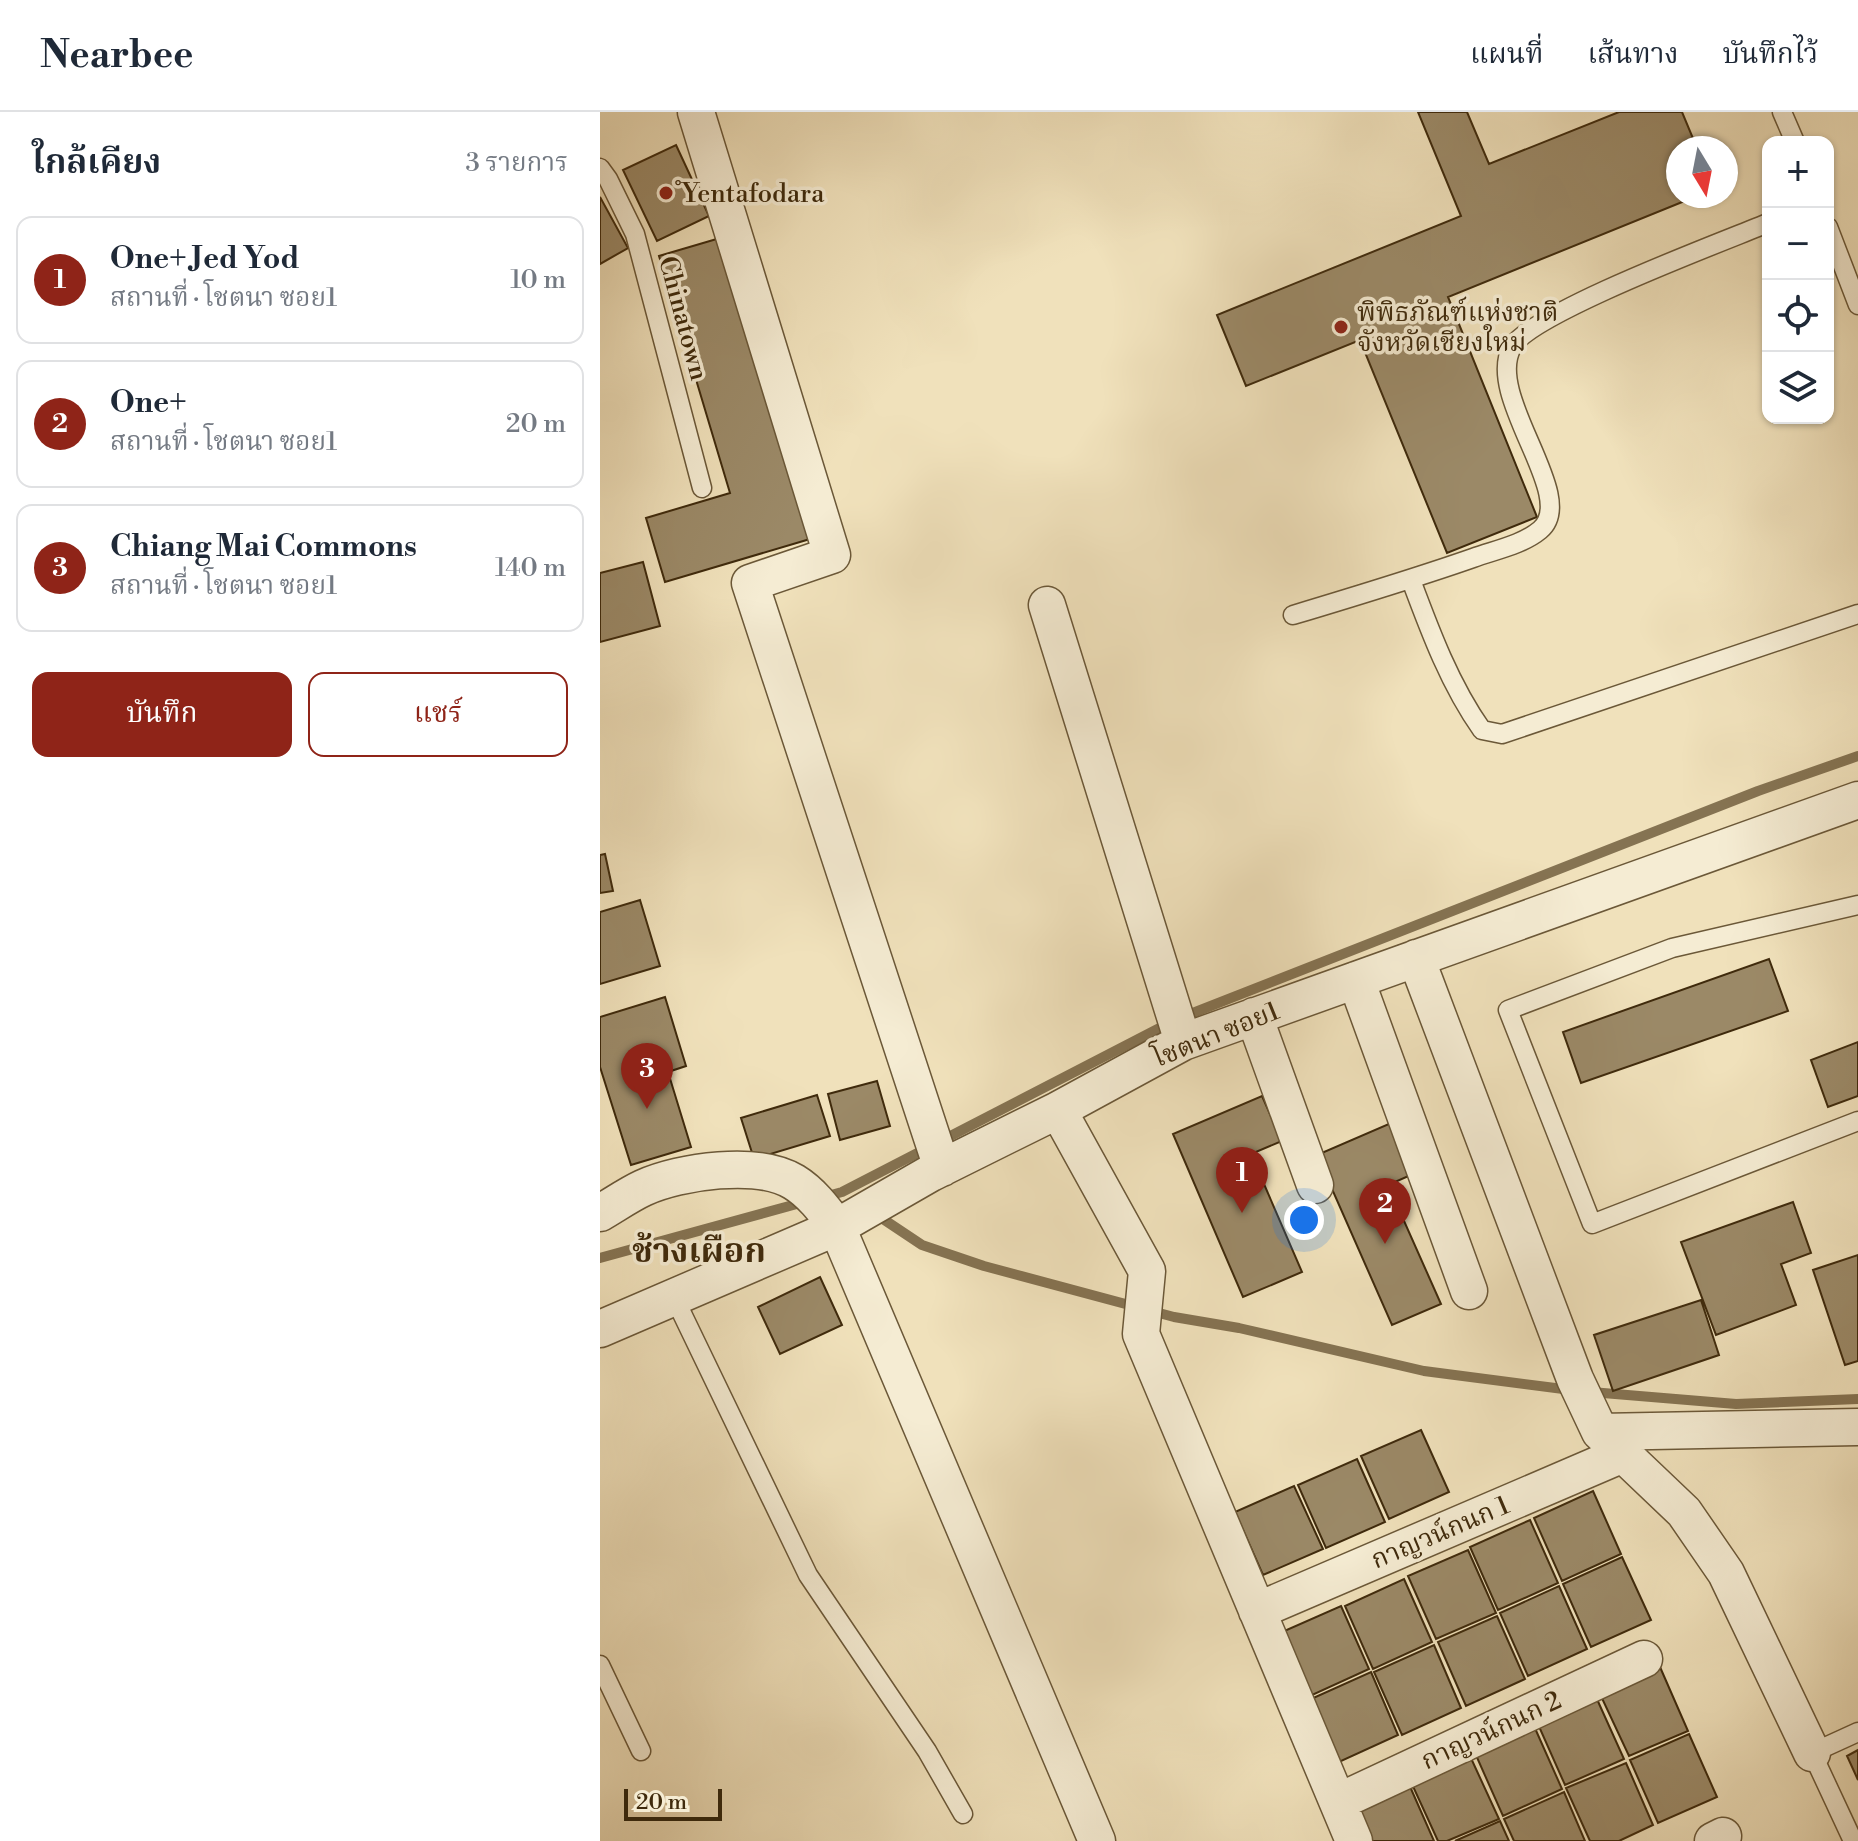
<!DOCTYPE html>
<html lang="th">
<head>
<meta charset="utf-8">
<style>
	:root { --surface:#fff; --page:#f2f2f3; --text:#1f2937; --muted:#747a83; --line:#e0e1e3; --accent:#8f2418 }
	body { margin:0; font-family:"Libre Bodoni","Noto Serif Thai",serif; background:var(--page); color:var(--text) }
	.controls { position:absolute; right:24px; top:24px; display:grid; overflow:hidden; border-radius:16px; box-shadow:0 2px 6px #0004 }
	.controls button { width:72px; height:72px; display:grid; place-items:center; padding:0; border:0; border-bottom:2px solid var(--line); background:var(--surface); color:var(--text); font:40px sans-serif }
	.compass { position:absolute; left:1066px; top:24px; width:72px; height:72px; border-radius:50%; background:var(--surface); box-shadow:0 2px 6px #0004; rotate:170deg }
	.scale { position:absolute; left:24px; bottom:20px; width:98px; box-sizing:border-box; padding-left:8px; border:4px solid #3f2a0c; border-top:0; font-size:22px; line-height:28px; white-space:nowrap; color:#3f2a0c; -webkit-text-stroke:6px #f5ecd3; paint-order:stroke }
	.you { position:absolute; left:704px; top:1108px; width:28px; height:28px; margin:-20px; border:6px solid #fff; border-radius:50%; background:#1a73e8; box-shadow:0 0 0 12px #1a73e833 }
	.badge { display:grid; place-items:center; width:52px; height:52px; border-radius:50%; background:var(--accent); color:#fff; font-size:26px; font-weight:700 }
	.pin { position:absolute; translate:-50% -66px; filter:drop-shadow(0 2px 4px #0008) }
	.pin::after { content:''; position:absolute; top:42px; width:28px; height:24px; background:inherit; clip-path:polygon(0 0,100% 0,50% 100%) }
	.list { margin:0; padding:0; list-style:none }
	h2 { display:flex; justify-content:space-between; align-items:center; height:104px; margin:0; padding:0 32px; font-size:34px }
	h2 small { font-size:26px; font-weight:400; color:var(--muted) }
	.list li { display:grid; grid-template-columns:52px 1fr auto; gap:24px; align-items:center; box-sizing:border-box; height:128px; margin:0 16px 16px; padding:0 16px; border:2px solid var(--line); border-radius:16px }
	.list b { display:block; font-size:30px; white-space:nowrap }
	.list p { margin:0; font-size:26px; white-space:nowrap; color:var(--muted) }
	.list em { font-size:26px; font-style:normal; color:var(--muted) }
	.actions { display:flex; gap:16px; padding:24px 32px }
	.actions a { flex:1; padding:18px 0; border:2px solid var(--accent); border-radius:16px; text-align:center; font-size:28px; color:var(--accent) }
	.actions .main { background:var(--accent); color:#fff }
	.icon { flex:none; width:44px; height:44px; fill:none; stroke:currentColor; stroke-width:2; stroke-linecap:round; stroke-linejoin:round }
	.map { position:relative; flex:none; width:1258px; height:1729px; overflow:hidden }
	header { display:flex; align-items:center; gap:48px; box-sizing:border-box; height:112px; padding:0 40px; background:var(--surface); border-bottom:2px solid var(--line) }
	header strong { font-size:38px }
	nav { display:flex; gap:44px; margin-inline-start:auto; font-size:28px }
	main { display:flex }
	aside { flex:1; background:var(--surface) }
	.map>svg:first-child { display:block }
</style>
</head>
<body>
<header>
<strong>Nearbee</strong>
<nav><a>แผนที่</a><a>เส้นทาง</a><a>บันทึกไว้</a></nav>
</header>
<main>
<aside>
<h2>ใกล้เคียง<small>3 รายการ</small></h2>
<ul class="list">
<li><span class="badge">1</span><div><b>One+ Jed Yod</b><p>สถานที่ · โชตนา ซอย1</p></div><em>10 m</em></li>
<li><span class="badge">2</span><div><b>One+</b><p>สถานที่ · โชตนา ซอย1</p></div><em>20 m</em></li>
<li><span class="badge">3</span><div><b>Chiang Mai Commons</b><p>สถานที่ · โชตนา ซอย1</p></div><em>140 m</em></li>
</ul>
<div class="actions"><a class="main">บันทึก</a><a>แชร์</a></div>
</aside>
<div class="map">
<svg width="1258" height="1729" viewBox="0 0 1258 1729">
	<rect width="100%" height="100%" fill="#f0e1bb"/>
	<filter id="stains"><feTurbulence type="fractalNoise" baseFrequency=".0025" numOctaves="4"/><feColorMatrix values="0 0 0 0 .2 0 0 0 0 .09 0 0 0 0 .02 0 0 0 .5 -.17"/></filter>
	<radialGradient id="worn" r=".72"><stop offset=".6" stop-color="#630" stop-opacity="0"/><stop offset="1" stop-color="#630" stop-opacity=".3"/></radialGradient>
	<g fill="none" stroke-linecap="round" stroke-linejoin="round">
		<!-- stream -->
		<path stroke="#857352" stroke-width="10" d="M224 1085 242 1080 575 908 1158 679 1258 644
			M274 1101 322 1133 384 1154 574 1205 639 1216 824 1259 971 1278
			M0 1146 204 1090
			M991 1280 1136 1292 1258 1287"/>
	</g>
	<!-- building -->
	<path fill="#9b8967" stroke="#3f2a0c" stroke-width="2" d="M818 0H867L889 52 1019 0H1082L1097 36H1078V84H1097L848 185 937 405 847 441 760 228 646 274 617 203 861 104Z
		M76 33 109 104 57 129 23 58Z
		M0 85 28 136 0 152Z
		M120 126 210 427 65 470 46 406 130 381 59 144Z
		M43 450 60 514 0 530V461Z
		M5 742 13 779 0 781V743Z
		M40 788 60 854 0 872V800Z
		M1169 847 1188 899 981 971 963 920Z
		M65 885 86 954 68 960 91 1035 31 1053 0 955V905Z
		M1258 930V984L1228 995 1211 948Z
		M277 969 290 1014 240 1028 228 982Z
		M217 983 230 1024 154 1047 141 1006Z
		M662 984 682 1029 651 1042 702 1160 643 1185 573 1022Z
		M798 1008 820 1059 788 1073 841 1192 792 1213 717 1043Z
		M1193 1090 1211 1141 1181 1152 1196 1193 1116 1223 1081 1130Z
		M1258 1143V1249L1245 1253 1213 1158Z
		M220 1165 242 1213 180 1242 158 1195Z
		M1101 1188 1119 1243 1013 1279 994 1223Z
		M821 1318 849 1380 789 1407 761 1344Z
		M757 1347 785 1410 726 1436 698 1373Z
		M694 1374 723 1437 663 1463 635 1400Z
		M993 1379 1021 1442 962 1469 934 1406Z
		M930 1408 958 1471 898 1498 870 1435Z
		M868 1438 896 1501 836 1527 808 1464Z
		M1022 1445 1051 1508 991 1535 963 1472Z
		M804 1467 832 1530 773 1557 745 1494Z
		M959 1474 987 1537 928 1564 900 1501Z
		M741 1494 769 1557 710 1584 682 1520Z
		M897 1504 925 1567 866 1594 838 1530Z
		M834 1533 861 1596 802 1623 774 1560Z
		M1060 1555 1088 1619 1029 1644 1000 1582Z
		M771 1560 798 1623 739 1650 711 1587Z
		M996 1585 1024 1647 965 1673 937 1610Z
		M934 1614 962 1677 903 1704 875 1641Z
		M1089 1622 1117 1685 1058 1711 1030 1648Z
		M1258 1638V1668L1247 1644Z
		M870 1644 899 1707 847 1729H838L811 1670Z
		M1026 1651 1053 1713 1019 1729H990L966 1676Z
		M808 1670 834 1729H763L748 1697Z
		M964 1680 985 1729H914L904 1707Z
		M900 1709 909 1729H855Z"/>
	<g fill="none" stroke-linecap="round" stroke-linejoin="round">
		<defs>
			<path id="service" d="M1182 0 1195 30
				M0 56 8 67 35 122 102 376
				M1228 115 1258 193
				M811 468C830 519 850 573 882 618L902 622 1258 502
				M693 503C753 485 813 467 873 446 895 438 922 433 940 418 980 385 884 285 912 235 931 201 1122 130 1168 111
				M1258 793 1072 836 908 898 992 1112 1258 1009
				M75 1187 208 1463 327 1639 363 1702
				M0 1553 41 1639
				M1253 1729 1212 1641 1258 1620"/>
			<path id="minor" d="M96 0 232 443 150 471 342 1056
				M447 493 583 930
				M816 846 975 1267 1000 1320 1084 1400 1126 1461 1212 1641
				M756 868 869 1179
				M654 904 715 1073
				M458 998 547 1159 541 1222 754 1729
				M0 1101C14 1093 28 1083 43 1076 80 1059 158 1048 194 1070 212 1081 225 1099 237 1115L497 1729
				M0 1217 237 1115 331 1061 458 998 583 930 1258 688
				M1000 1320 1258 1315
				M657 1499 1023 1342
				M738 1690 1044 1547
				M1113 1729 1123 1724"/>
		</defs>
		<!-- service casing -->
		<use href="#service" stroke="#6b5838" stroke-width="21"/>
		<!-- minor casing -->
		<use href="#minor" stroke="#6b5838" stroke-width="39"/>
		<!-- service -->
		<use href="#service" stroke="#f5ecd3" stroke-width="18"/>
		<!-- minor -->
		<use href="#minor" stroke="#f5ecd3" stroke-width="36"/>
	</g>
	<!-- markers -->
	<g fill="#8f2418" stroke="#f5ecd3" stroke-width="3">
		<circle cx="66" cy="81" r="8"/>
		<circle cx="741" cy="215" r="8"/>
	</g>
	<g text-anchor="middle" stroke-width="7" stroke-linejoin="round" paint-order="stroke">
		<!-- poi labels -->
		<g font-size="26" fill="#3f2a0c" stroke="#f5ecd3" text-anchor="start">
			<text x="82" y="90">ํYentafodara</text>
			<text x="757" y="209">พิพิธภัณฑ์แห่งชาติ<tspan x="757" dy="30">จังหวัดเชียงใหม่</tspan></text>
		</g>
		<!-- street labels -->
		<g font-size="26" fill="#3f2a0c" stroke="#f5ecd3">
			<text transform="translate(84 206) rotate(75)" y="9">Chinatown</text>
			<text transform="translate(616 922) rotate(-22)" y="9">โชตนา ซอย1</text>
			<text transform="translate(840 1420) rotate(-23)" y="9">กาญวน์กนก 1</text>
			<text transform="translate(891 1618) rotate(-25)" y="9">กาญวน์กนก 2</text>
		</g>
		<!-- district labels -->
		<g font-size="34" font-weight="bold" fill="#3f2a0c" stroke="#f5ecd3">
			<text x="99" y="1150">ช้างเผือก</text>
		</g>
	</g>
	<rect width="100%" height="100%" filter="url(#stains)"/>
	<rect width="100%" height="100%" fill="url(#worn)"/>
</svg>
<div class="controls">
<button>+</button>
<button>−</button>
<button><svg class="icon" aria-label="locate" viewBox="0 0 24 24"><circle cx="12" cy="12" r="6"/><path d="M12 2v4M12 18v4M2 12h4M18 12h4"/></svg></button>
<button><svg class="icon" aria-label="layers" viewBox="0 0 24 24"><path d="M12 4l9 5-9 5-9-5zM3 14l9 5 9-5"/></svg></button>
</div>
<svg class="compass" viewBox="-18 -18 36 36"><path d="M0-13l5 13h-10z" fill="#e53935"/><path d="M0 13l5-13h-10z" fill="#747a83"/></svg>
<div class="scale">20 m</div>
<div class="you"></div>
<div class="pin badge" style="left:642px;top:1101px">1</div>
<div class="pin badge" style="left:785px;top:1132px">2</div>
<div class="pin badge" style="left:47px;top:997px">3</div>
</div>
</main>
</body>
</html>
